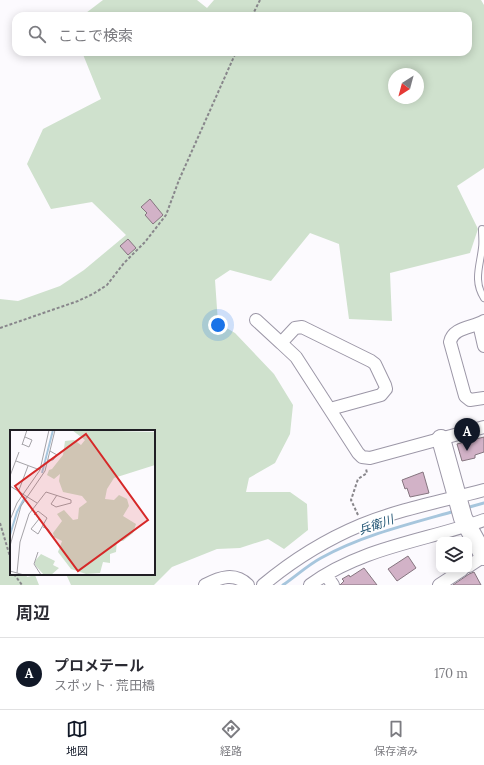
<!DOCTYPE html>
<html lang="ja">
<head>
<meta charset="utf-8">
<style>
	:root { --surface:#fff; --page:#f7f7f7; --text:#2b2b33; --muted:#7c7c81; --line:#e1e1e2; --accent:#111827 }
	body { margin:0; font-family:Lora,"Noto Sans JP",serif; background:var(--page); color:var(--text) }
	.controls { position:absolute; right:12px; bottom:12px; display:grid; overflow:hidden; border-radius:8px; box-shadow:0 2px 10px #0003 }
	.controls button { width:36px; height:36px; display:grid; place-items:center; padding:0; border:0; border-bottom:1px solid var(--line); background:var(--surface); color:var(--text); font:20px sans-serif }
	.compass { position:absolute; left:388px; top:68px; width:36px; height:36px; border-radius:50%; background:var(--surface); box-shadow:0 2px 10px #0003; rotate:216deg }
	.you { position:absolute; left:218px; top:325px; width:14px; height:14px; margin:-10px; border:3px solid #fff; border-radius:50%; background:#1a73e8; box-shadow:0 0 0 6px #1a73e833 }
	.badge { display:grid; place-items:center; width:26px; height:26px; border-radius:50%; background:var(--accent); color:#fff; font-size:13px; font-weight:700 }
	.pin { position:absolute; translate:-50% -33px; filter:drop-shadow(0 1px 2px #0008) }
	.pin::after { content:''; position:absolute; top:21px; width:14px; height:12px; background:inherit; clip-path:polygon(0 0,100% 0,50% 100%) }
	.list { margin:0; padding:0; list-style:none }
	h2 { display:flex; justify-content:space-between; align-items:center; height:52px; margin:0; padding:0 16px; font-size:17px }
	h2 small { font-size:13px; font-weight:400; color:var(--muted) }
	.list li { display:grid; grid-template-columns:26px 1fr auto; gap:12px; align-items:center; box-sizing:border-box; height:72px; padding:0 16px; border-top:1px solid var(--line) }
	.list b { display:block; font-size:15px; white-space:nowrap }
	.list p { margin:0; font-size:13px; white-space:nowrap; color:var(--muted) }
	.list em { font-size:13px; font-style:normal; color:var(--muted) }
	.icon { flex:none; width:22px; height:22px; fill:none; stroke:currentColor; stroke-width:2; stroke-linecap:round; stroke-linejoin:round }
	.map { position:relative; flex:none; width:484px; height:585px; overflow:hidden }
	.search { position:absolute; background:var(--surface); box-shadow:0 2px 10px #0003; left:12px; right:12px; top:12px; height:44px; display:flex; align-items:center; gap:10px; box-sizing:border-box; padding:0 14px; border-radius:12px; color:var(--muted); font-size:15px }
	.sheet { height:124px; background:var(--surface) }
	nav { display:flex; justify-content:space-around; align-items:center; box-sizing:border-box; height:56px; border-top:1px solid var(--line); background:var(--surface); font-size:11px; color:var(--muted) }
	nav a { display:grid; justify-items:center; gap:2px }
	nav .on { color:var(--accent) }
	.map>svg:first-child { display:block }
</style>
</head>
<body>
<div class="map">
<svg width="484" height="585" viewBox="0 0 484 585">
	<rect width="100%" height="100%" fill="#fcfafe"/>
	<!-- green -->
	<path fill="#cfe1cd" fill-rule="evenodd" d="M103 0H197L207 8 214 0H481L484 5V168L457 186 478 229 470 253 390 273 392 321 349 319 339 244 310 233 271 281 230 270 215 280 218 323 235 333 274 374 293 405 290 434 275 463 249 478 246 492H290L307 504 308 530 284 549 268 539 240 548 217 549 172 567 154 585H71L66 574H154V431H11V574H26L27 577 35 575 39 585H0V299L18 301 60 286 84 270 126 235 92 202 51 209 27 164 43 129 101 99 82 52H468V16H82ZM394 74H418V98H394Z"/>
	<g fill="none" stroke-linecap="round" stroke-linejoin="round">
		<!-- stream -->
		<path stroke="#a7c6dd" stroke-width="3" d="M466 508 484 503
			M283 585C296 576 308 565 321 558 363 535 409 524 455 511"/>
	</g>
	<!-- building -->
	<path fill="#d2b2c7" stroke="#85757f" d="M150 199 163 215 153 224 145 215 147 213 141 207Z
		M128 239 136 248 128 255 120 246Z
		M484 437V452L475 455V458L462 461 457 444Z
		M423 472 429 493 410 497 407 488 405 489 402 480Z
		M408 556 416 568 397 581 388 569Z
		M364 568 377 585H340L344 581 342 579 349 575 350 577Z
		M474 572 481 585H453L469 574Z"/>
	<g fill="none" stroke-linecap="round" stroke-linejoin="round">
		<defs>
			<path id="lane" d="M482 229C482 236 483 242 482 248 480 266 473 281 484 298"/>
			<path id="street" d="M256 320 281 343
				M484 321C473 328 453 327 450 342L465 396 470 400 484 398
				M479 324 484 346
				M330 409 381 395 386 389 385 385 375 364 371 361 302 327 295 328 281 343 296 357 358 453 362 457 370 458 484 427
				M469 566 484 556
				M326 575 333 585
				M205 585C220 577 235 572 248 585
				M263 585C293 560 325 540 361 525 400 509 443 501 484 490
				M310 585C362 547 425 541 484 520
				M439 585 462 570"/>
			<path id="secondary" d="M441 439 463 518 484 556"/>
		</defs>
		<!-- lane casing -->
		<use href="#lane" stroke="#9c97a7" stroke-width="8"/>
		<!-- street casing -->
		<use href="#street" stroke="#9c97a7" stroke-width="14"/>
		<!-- secondary casing -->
		<use href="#secondary" stroke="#9c97a7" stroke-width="20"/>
		<!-- path -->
		<path stroke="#88868b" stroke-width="2" stroke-dasharray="3 2" stroke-linecap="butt" d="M252 16 260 0
			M0 328 78 301 93 294 107 285 124 263 145 242 166 215 179 180 236 52
			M358 515 351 500 358 479 367 473 366 469
			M0 523 11 560
			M14 574 22 585"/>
		<!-- lane -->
		<use href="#lane" stroke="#fff" stroke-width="6"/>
		<!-- street -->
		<use href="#street" stroke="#fff" stroke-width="12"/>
		<!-- secondary -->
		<use href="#secondary" stroke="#fff" stroke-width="18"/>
	</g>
	<g text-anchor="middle" stroke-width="3" stroke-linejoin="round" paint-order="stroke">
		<!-- water labels -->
		<g font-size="12" font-style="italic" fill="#1b5070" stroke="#fff">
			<text transform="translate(376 525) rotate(-19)" y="4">兵衛川</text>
		</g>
	</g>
	<!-- overview -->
	<g transform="translate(10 430)">
		<rect width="145" height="145" fill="#fcfafe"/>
		<path d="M62 0 145 2V35L104 48 97 59 95 69 104 70 109 65 117 69 119 76 113 86 126 94 123 103 113 111H107L106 122 100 124V133L93 132 90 143 76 144 61 139 48 122 52 111 44 107 43 103 52 91 47 84 54 80 63 90 68 89 69 78 77 72 72 66 53 62 49 51 50 44 44 49 37 45 39 40 42 39 53 25 55 11 64 10 71 15 75 10ZM31 124 45 131 43 135 49 138 41 145H34L25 135V131Z" fill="#cfe1cd"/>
		<path fill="none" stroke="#a7c6dd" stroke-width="2" d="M32 43 43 0M0 105 7 82 15 67"/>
		<path fill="none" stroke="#a4a2a7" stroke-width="1" d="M12 14 19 17 22 10 15 7M12 15 17 0M38 30H43L47 25 40 21M6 31 30 40M0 46 9 22M0 56 27 73M9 60 18 36M24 85 28 81 37 88 28 104 21 99 29 89M0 90 7 73 30 40 39 0M33 97 38 99 44 108M0 116 11 76 35 41 45 0M28 122 24 134 31 145M0 141 14 145M7 143 10 112 19 84 36 62 61 70V73L46 77 41 74 47 65"/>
		<path fill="#d62828" fill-opacity="0.15" stroke="#d62828" stroke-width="2" d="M76 4 138 90 68 141 5 56Z"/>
		<rect width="145" height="145" fill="none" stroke="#201e24" stroke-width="2"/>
	</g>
</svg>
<div class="controls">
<button><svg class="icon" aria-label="layers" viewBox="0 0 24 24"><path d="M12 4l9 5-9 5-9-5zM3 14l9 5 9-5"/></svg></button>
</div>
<svg class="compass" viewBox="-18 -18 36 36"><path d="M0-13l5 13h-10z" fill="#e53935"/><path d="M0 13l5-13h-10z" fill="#7c7c81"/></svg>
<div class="you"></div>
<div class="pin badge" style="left:467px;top:451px">A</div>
<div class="search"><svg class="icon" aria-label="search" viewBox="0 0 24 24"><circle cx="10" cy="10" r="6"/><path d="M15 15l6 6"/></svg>ここで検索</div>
</div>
<section class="sheet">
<h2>周辺<small></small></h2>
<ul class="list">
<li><span class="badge">A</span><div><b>プロメテール</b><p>スポット · 荒田橋</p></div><em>170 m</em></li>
</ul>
</section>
<nav>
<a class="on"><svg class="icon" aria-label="map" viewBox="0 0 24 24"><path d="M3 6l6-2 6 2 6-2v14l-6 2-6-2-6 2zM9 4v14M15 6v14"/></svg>地図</a>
<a><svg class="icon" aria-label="directions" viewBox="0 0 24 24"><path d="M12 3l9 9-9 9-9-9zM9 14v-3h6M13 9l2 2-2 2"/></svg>経路</a>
<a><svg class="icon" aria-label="saved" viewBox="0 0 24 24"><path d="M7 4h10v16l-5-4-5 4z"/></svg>保存済み</a>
</nav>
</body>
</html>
